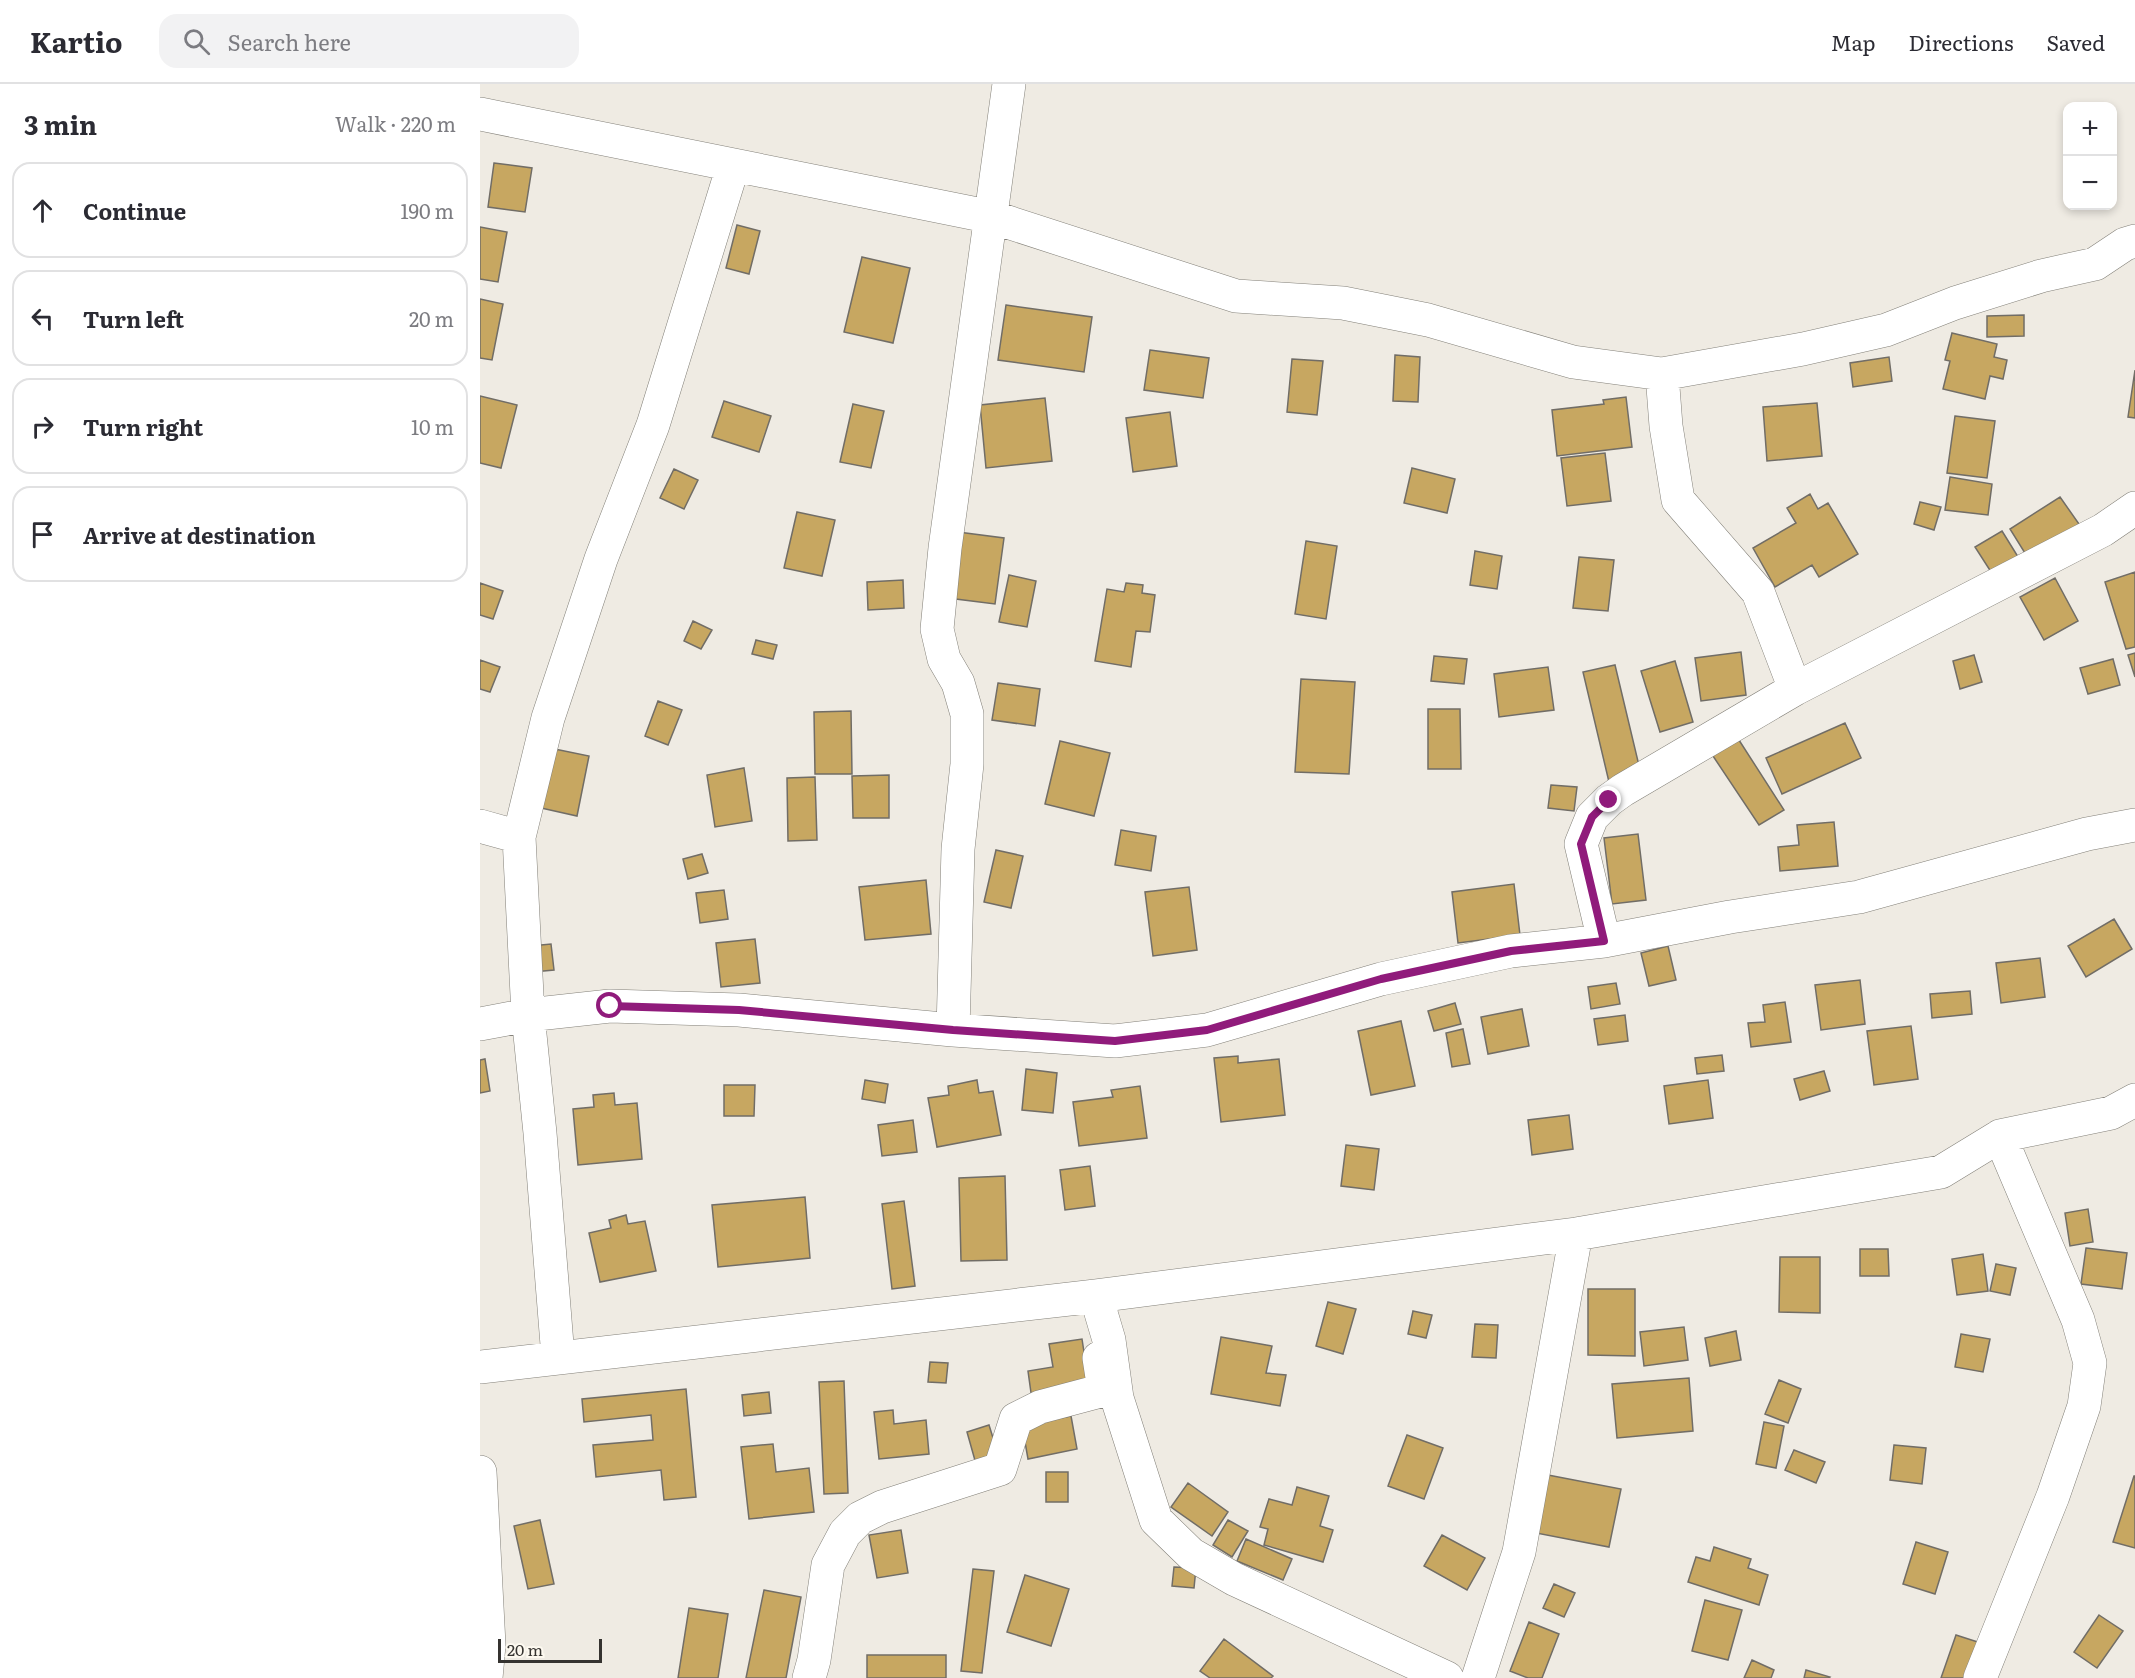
<!DOCTYPE html>
<html lang="en">
<head>
<meta charset="utf-8">
<style>
	:root { --surface:#fff; --page:#f2f2f3; --text:#2b2b33; --muted:#7c7c81; --line:#e1e1e2 }
	body { margin:0; font-family:Literata,serif; background:var(--page); color:var(--text) }
	.controls { position:absolute; right:18px; top:18px; display:grid; overflow:hidden; border-radius:12px; box-shadow:0 3px 9px #0003 }
	.controls button { width:54px; height:54px; display:grid; place-items:center; padding:0; border:0; border-bottom:2px solid var(--line); background:var(--surface); color:var(--text); font:30px sans-serif }
	.scale { position:absolute; left:18px; bottom:15px; width:104px; box-sizing:border-box; padding-left:6px; border:3px solid #353330; border-top:0; font-size:16px; line-height:21px; white-space:nowrap; color:#353330; -webkit-text-stroke:4px #fdf9f0; paint-order:stroke }
	.stop { position:absolute; width:18px; height:18px; margin:-14px; border:4px solid #901b7b; border-radius:50%; background:#fff }
	.stop.end { background:#901b7b; border-color:#fff; box-shadow:0 2px 6px #0008 }
	.list { margin:0; padding:0; list-style:none }
	h2 { display:flex; justify-content:space-between; align-items:center; height:78px; margin:0; padding:0 24px; font-size:26px }
	h2 small { font-size:20px; font-weight:400; color:var(--muted) }
	.list li { display:grid; grid-template-columns:39px 1fr auto; gap:18px; align-items:center; box-sizing:border-box; height:96px; margin:0 12px 12px; padding:0 12px; border:2px solid var(--line); border-radius:18px }
	.list b { display:block; font-size:22px; white-space:nowrap }
	.list em { font-size:20px; font-style:normal; color:var(--muted) }
	.icon { flex:none; width:33px; height:33px; fill:none; stroke:currentColor; stroke-width:2; stroke-linecap:round; stroke-linejoin:round }
	.map { position:relative; flex:none; width:1655px; height:1594px; overflow:hidden }
	header { display:flex; align-items:center; gap:36px; box-sizing:border-box; height:84px; padding:0 30px; background:var(--surface); border-bottom:2px solid var(--line) }
	header strong { font-size:28px }
	nav { display:flex; gap:33px; margin-inline-start:auto; font-size:21px }
	.search { width:420px; height:54px; background:var(--page); display:flex; align-items:center; gap:15px; box-sizing:border-box; padding:0 21px; border-radius:18px; color:var(--muted); font-size:22px }
	main { display:flex }
	aside { flex:1; background:var(--surface) }
	.map>svg:first-child { display:block }
</style>
</head>
<body>
<header>
<strong>Kartio</strong>
<div class="search"><svg class="icon" aria-label="search" viewBox="0 0 24 24"><circle cx="10" cy="10" r="6"/><path d="M15 15l6 6"/></svg>Search here</div>
<nav><a>Map</a><a>Directions</a><a>Saved</a></nav>
</header>
<main>
<aside>
<h2>3 min<small>Walk · 220 m</small></h2>
<ul class="list">
<li><svg class="icon" aria-label="ahead" viewBox="0 0 24 24"><path d="M12 20V5M6 11l6-6 6 6"/></svg><div><b>Continue</b></div><em>190 m</em></li>
<li><svg class="icon" aria-label="left" viewBox="0 0 24 24"><path d="M17 20v-9H6M10 6l-5 5 5 5"/></svg><div><b>Turn left</b></div><em>20 m</em></li>
<li><svg class="icon" aria-label="right" viewBox="0 0 24 24"><path d="M7 20v-9h11M14 6l5 5-5 5"/></svg><div><b>Turn right</b></div><em>10 m</em></li>
<li><svg class="icon" aria-label="arrive" viewBox="0 0 24 24"><path d="M6 21V4h12l-3 4 3 4H6"/></svg><div><b>Arrive at destination</b></div></li>
</ul>
</aside>
<div class="map">
<svg width="1655" height="1594" viewBox="0 0 1655 1594">
	<rect width="100%" height="100%" fill="#efebe3"/>
	<!-- building -->
	<path fill="#c7a761" stroke="#716d66" stroke-width="1.5" d="M14 79 52 84 45 128 8 123Z
		M257 141 280 147 269 190 246 184Z
		M0 143 27 148 18 198 0 195Z
		M382 173 430 184 413 259 364 248Z
		M0 215 23 220 12 276 0 274Z
		M526 221 612 233 604 288 518 276Z
		M1544 231V252L1507 253V232Z
		M1472 249 1517 260 1514 273 1527 276 1523 295 1510 292 1505 315 1463 305 1470 277 1465 276Z
		M670 266 729 274 723 314 664 306Z
		M915 271 940 273 938 318 913 317Z
		M1409 273 1412 297 1373 303 1370 279Z
		M812 275 843 277 837 331 807 328Z
		M1655 286V334L1648 333Z
		M0 312 37 321 21 384 0 379Z
		M1146 313 1152 363 1077 372 1072 326 1124 320 1123 316Z
		M565 314 572 377 506 384 500 321Z
		M244 317 291 332 279 368 232 353Z
		M1337 319 1342 372 1287 377 1283 323Z
		M373 320 404 327 391 384 360 378Z
		M690 328 697 382 653 388 646 334Z
		M1475 332 1515 337 1507 394 1467 389Z
		M1125 369 1131 417 1087 422 1081 374Z
		M932 384 975 395 967 429 924 419Z
		M194 385 218 396 204 425 180 414Z
		M1470 393 1512 400 1508 431 1465 426Z
		M1330 410 1338 425 1348 419 1378 470 1339 493 1332 481 1295 503 1273 464 1316 439 1307 424Z
		M1580 413 1599 440 1548 474 1530 445Z
		M1440 418 1461 423 1454 446 1434 440Z
		M317 428 355 436 342 492 304 484Z
		M1522 447 1540 476 1513 491 1495 463Z
		M478 448 524 454 515 520 468 514Z
		M826 457 857 462 846 535 815 530Z
		M995 467 1022 472 1017 505 990 501Z
		M1099 473 1134 476 1128 527 1093 524Z
		M1655 488V563L1646 565 1625 498Z
		M529 491 556 497 547 543 519 538Z
		M1575 494 1598 537 1564 556 1540 513Z
		M423 496 424 524 388 526 387 498Z
		M0 499 23 507 13 535 0 531Z
		M646 499 663 501 662 509 675 511 670 548 656 547 651 583 615 577 627 505 644 508Z
		M213 537 232 546 221 565 204 557Z
		M276 556 297 561 293 575 272 570Z
		M1261 568 1266 611 1221 617 1215 574Z
		M1655 569V593L1648 571Z
		M1494 571 1502 598 1480 605 1473 577Z
		M954 572 987 575 984 600 951 597Z
		M1633 575 1640 601 1608 610 1600 584Z
		M0 576 20 583 10 608 0 605Z
		M1195 577 1213 638 1180 648 1161 587Z
		M1135 581 1161 690 1129 698 1103 588Z
		M1068 583 1074 626 1019 633 1014 590Z
		M821 595 875 598 869 690 815 688Z
		M518 599 560 605 555 642 512 636Z
		M178 617 202 626 188 661 165 652Z
		M948 625H980L981 685H948Z
		M371 627 372 690H335L334 628Z
		M1365 639 1381 674 1302 710 1286 674Z
		M1257 653 1304 726 1279 741 1231 669Z
		M580 657 630 669 614 732 565 720Z
		M65 663 109 672 97 732 52 722Z
		M264 684 272 737 235 743 227 691Z
		M409 691V734H373L372 692Z
		M335 693 337 756 308 757 307 694Z
		M1071 701 1097 703 1094 727 1068 724Z
		M1354 738 1358 782 1300 787 1298 763 1319 761 1317 741Z
		M641 746 676 752 671 787 635 781Z
		M1158 750 1166 816 1132 820 1124 754Z
		M516 766 543 772 531 824 504 818Z
		M222 770 228 789 208 795 203 775Z
		M446 796 451 850 385 856 379 803Z
		M1034 800 1040 851 978 859 972 808Z
		M709 803 717 866 673 872 665 808Z
		M244 806 248 835 220 839 216 809Z
		M1634 835 1652 865 1606 893 1588 862Z
		M275 855 280 899 241 903 236 859Z
		M71 860 74 886 53 888 51 862Z
		M1188 862 1196 896 1169 902 1161 869Z
		M1560 874 1565 913 1521 919 1516 879Z
		M1380 896 1385 940 1341 946 1335 901Z
		M1136 899 1140 920 1111 925 1108 903Z
		M1490 907 1492 930 1452 934 1450 910Z
		M1305 918 1311 958 1271 963 1268 939 1285 938 1283 921Z
		M975 919 981 940 954 947 948 927Z
		M1042 925 1049 962 1008 970 1001 933Z
		M1145 931 1148 957 1118 961 1114 935Z
		M921 937 935 1002 891 1011 878 947Z
		M1431 942 1438 995 1394 1001 1387 947Z
		M983 945 990 980 972 983 966 949Z
		M1242 971 1244 987 1217 990 1215 974Z
		M758 972V979L799 975 805 1031 741 1038 734 974Z
		M5 975 10 1007 0 1009V976Z
		M546 985 577 989 573 1029 542 1026Z
		M1344 987 1350 1007 1320 1016 1314 995Z
		M385 996 408 1000 405 1019 382 1015Z
		M497 996 499 1009 513 1007 521 1051 457 1063 448 1014 469 1011 468 1002Z
		M1228 996 1233 1034 1189 1040 1184 1002Z
		M244 1001H275L274 1032H244Z
		M660 1002 667 1054 599 1062 593 1018 633 1013 631 1006Z
		M134 1009 135 1021 157 1019 162 1075 98 1081 93 1025 114 1023 113 1011Z
		M1089 1031 1093 1065 1052 1071 1048 1036Z
		M433 1036 437 1068 402 1072 398 1041Z
		M866 1061 899 1065 894 1106 861 1102Z
		M610 1082 615 1122 585 1126 580 1086Z
		M525 1092 527 1176 481 1177 479 1094Z
		M325 1113 330 1174 238 1183 232 1121Z
		M424 1117 435 1202 412 1205 402 1120Z
		M1608 1125 1613 1158 1590 1162 1585 1129Z
		M146 1131 148 1140 165 1137 176 1187 120 1198 109 1149 131 1144 129 1136Z
		M1606 1164 1647 1169 1642 1205 1601 1200Z
		M1380 1165H1408L1409 1192H1380Z
		M1503 1170 1508 1207 1477 1211 1472 1175Z
		M1300 1173H1340V1229L1299 1228Z
		M1516 1180 1536 1184 1530 1211 1510 1207Z
		M1108 1205H1155V1272L1108 1271Z
		M848 1218 876 1225 863 1270 836 1262Z
		M933 1227 952 1231 946 1254 928 1250Z
		M995 1240 1018 1241 1016 1274 992 1273Z
		M1204 1243 1208 1276 1164 1282 1160 1248Z
		M1256 1247 1261 1276 1230 1282 1225 1254Z
		M1481 1250 1510 1255 1503 1288 1475 1283Z
		M741 1253 792 1262 786 1289 806 1291 800 1322 731 1310Z
		M602 1255 610 1307 552 1316 548 1287 573 1283 569 1260Z
		M450 1278 468 1279 466 1299 448 1298Z
		M1209 1294 1213 1347 1137 1354 1132 1300Z
		M1299 1296 1321 1305 1308 1339 1285 1330Z
		M364 1297 368 1409 344 1410 339 1298Z
		M206 1305 216 1413 184 1416 181 1386 116 1393 113 1361 173 1356 171 1331 104 1338 102 1315Z
		M289 1308 291 1329 264 1332 262 1311Z
		M413 1326 414 1340 446 1336 449 1370 399 1375 394 1328Z
		M591 1332 597 1365 548 1375 542 1341Z
		M1284 1338 1304 1342 1296 1384 1276 1380Z
		M509 1341 519 1373 496 1380 487 1348Z
		M927 1351 963 1364 944 1415 908 1402Z
		M293 1360 296 1388 329 1384 334 1428 269 1435 261 1363Z
		M1414 1361 1446 1364 1442 1400 1410 1396Z
		M1314 1366 1345 1378 1336 1399 1305 1386Z
		M566 1388H588V1418H566Z
		M1068 1391 1141 1405 1129 1463 1056 1449Z
		M1654 1392H1655V1464L1633 1458Z
		M708 1399 748 1428 732 1452 691 1423Z
		M817 1403 849 1412 840 1442 853 1446 843 1478 784 1461 788 1445 780 1443 789 1415 812 1421Z
		M60 1436 74 1500 48 1505 34 1442Z
		M748 1436 768 1447 752 1473 733 1461Z
		M421 1446 428 1489 397 1494 389 1451Z
		M962 1451 1005 1474 987 1506 944 1482Z
		M766 1455 812 1475 803 1496 757 1477Z
		M1436 1458 1468 1468 1455 1510 1423 1500Z
		M1234 1463 1271 1475 1268 1484 1288 1491 1279 1521 1208 1498 1216 1473 1230 1477Z
		M694 1483 716 1484 714 1504 692 1502Z
		M493 1485 514 1487 502 1589 481 1587Z
		M545 1491 589 1505 571 1562 527 1548Z
		M1074 1500 1095 1509 1084 1533 1063 1524Z
		M284 1506 321 1513 306 1594H266Z
		M1225 1516 1262 1526 1248 1576 1212 1567Z
		M209 1524 248 1530 238 1594H198Z
		M1619 1531 1643 1547 1617 1584 1594 1568Z
		M1049 1538 1079 1550 1062 1594H1048L1030 1587Z
		M1476 1551 1507 1561 1495 1594H1461Z
		M744 1555 793 1592 791 1594H730L720 1587Z
		M387 1571H466V1594H387Z
		M1272 1576 1294 1586 1291 1594H1264Z
		M1326 1586 1350 1593 1349 1594H1324Z"/>
	<g fill="none" stroke-linecap="round" stroke-linejoin="round">
		<defs>
			<path id="street" d="M0 30 512 133 756 212 863 219 948 236 1093 278 1182 290 1323 265 1406 246 1475 219 1561 192 1615 180 1645 160 1655 157
				M1182 290 1186 342 1198 416 1278 508 1315 605
				M0 742 39 753
				M1124 857 1101 760 1112 733 1129 716 1143 706 1315 605 1623 446 1655 424
				M0 940 48 931 130 922 259 926 473 946 635 957 727 946 901 895 1031 867 1124 857 1250 833 1379 813 1607 750 1655 741
				M473 946 478 765 487 680V630L478 599 464 575 457 545 465 464 529 0
				M616 1212 629 1256 637 1314 676 1436 711 1470 754 1495 967 1594
				M78 1273 60 1049 48 931 39 753 68 634 121 475 173 341 253 82
				M0 1283 616 1212 1096 1150 1461 1088 1520 1052 1631 1029 1655 1016
				M0 1388 9 1561 6 1594
				M329 1594 334 1576 348 1481 365 1449 380 1434 402 1423 520 1385 536 1335 560 1323 624 1306 619 1274
				M998 1594 1039 1468 1096 1150
				M1500 1594 1573 1412 1604 1322 1610 1279 1598 1236 1520 1052"/>
		</defs>
		<!-- street casing -->
		<use href="#street" stroke="#838079" stroke-width="34"/>
		<!-- street -->
		<use href="#street" stroke="#fff" stroke-width="33"/>
	</g>
	<g fill="none" stroke-linecap="round" stroke-linejoin="round">
		<!-- route -->
		<path stroke="#901b7b" stroke-width="8" d="M130 922 259 926 473 946 635 957 727 946 901 895 1031 867 1124 857 1101 760 1112 733 1129 716"/>
	</g>
</svg>
<div class="controls">
<button>+</button>
<button>−</button>
</div>
<div class="scale">20 m</div>
<div class="stop" style="left:130px;top:922px"></div>
<div class="stop end" style="left:1129px;top:716px"></div>
</div>
</main>
</body>
</html>
